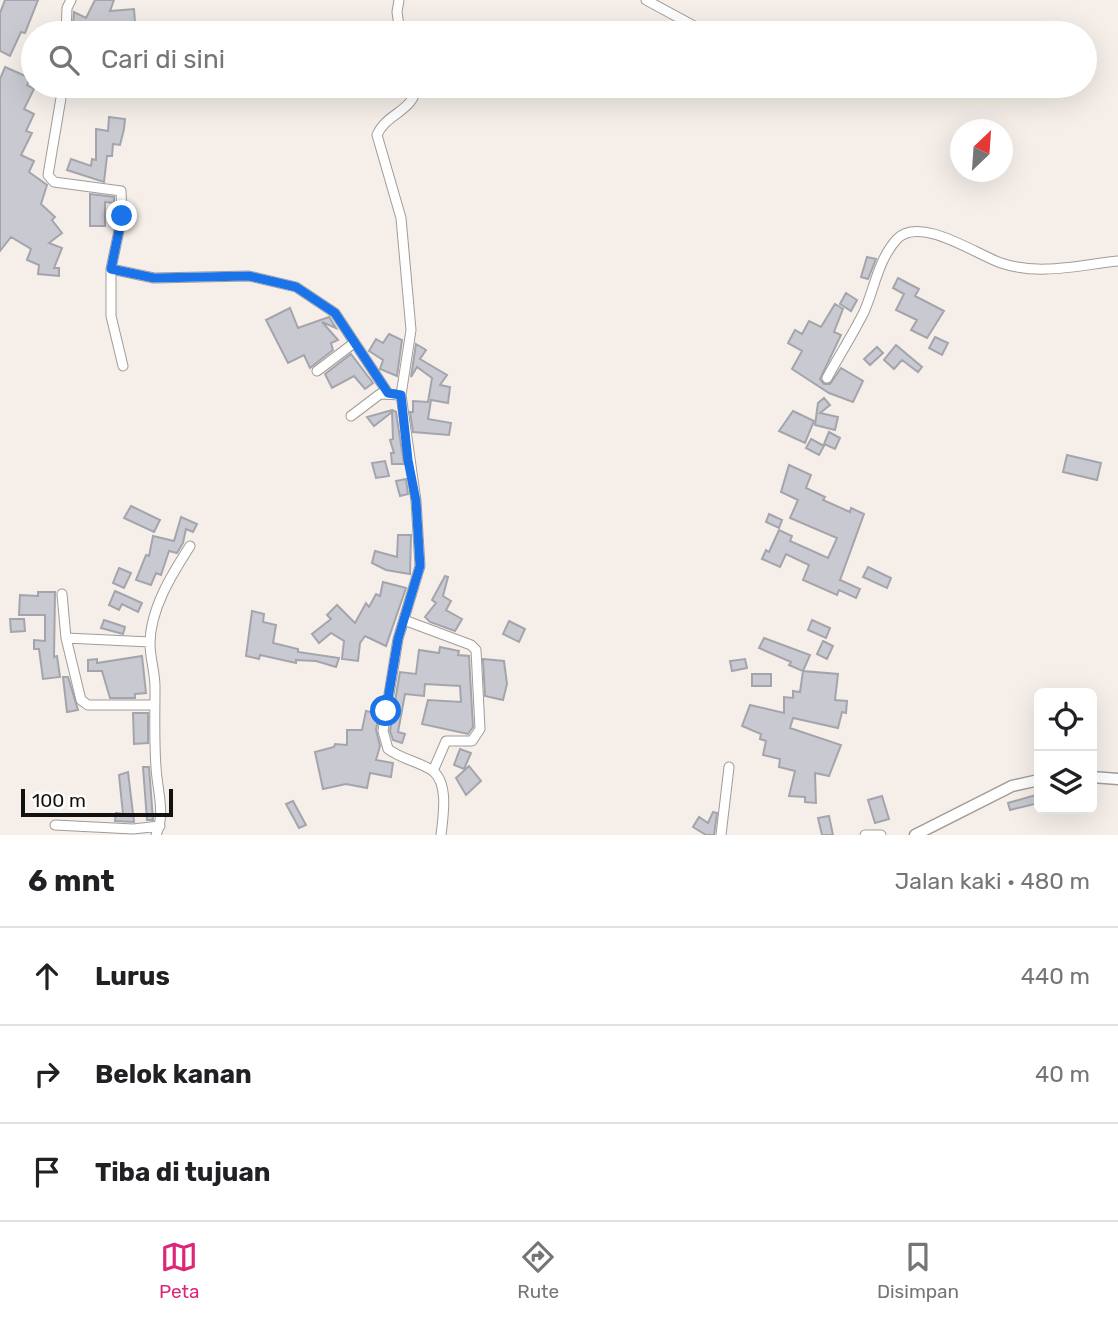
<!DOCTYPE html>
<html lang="id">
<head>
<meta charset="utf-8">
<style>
	:root { --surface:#fff; --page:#f6f6f6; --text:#202124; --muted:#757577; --line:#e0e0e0; --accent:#db2777 }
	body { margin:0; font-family:Rubik,sans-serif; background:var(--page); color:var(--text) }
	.controls { position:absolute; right:21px; bottom:21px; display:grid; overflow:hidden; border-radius:10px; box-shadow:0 7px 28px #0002 }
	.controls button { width:63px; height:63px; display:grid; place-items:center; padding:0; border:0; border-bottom:2px solid var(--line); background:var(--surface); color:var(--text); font:35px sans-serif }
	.compass { position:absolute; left:950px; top:119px; width:63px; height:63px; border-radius:50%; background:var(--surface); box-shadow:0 7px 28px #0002; rotate:25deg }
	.scale { position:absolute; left:21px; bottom:18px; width:152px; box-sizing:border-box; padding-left:7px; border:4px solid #13110f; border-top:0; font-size:19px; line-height:24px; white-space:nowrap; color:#13110f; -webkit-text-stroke:5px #fefdfc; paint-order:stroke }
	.stop { position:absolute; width:21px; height:21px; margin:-16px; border:5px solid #1a73e8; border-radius:50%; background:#fff }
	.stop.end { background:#1a73e8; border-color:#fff; box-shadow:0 2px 7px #0008 }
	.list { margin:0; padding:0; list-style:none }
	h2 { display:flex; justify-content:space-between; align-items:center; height:91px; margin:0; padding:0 28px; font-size:30px }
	h2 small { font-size:23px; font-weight:400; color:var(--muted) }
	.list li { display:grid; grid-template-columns:46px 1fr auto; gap:21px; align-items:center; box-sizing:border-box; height:98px; padding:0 28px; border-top:2px solid var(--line) }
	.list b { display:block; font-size:26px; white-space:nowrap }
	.list em { font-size:23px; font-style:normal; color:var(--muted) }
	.icon { flex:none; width:38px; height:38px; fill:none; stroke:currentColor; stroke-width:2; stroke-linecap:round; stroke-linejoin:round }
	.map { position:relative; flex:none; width:1118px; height:835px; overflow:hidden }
	.search { position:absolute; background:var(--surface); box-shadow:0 7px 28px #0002; left:21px; right:21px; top:21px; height:77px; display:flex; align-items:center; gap:18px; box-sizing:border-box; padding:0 24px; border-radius:38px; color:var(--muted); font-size:26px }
	.sheet { height:385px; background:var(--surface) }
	nav { display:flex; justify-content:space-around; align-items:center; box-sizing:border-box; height:98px; border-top:2px solid var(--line); background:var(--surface); font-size:19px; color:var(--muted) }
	nav a { display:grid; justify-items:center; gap:4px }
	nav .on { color:var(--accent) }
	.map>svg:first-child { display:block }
</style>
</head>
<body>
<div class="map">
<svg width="1118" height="835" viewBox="0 0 1118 835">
	<rect width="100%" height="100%" fill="#f5eee9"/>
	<!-- building -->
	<path fill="#c9cad1" stroke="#a4a5ac" stroke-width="2" d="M5 0H38L25 33 21 32 10 56 0 51V13Z
		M95 0H114L110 11 134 9 135 22 98 25 119 33H81L83 29 73 25 74 12 86 18Z
		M5 67 30 78 27 85 34 89 24 109 34 114 26 131 32 133 21 155 34 161 29 172 47 185 41 204 55 217 52 220 62 233 49 243 62 248 54 268H59V276L38 274 39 265 27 260 31 249 11 237 0 251V79Z
		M109 117 125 119 124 129 120 145 113 144 112 156H107L104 182 67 170 71 159 91 166 92 159 96 160V129L108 131Z
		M90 194 114 197V203L105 202V226H90Z
		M867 257 876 259 868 279 861 277Z
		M898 278 919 289 915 296 944 311 927 338 911 330 917 320 896 310 904 294 893 288Z
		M846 293 857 300 851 311 840 304Z
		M835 304 843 309 834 332 841 335 820 379 824 384H830L841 368 863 381 853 402 829 393 792 369 802 351 788 343 795 330 802 334 809 321 821 327Z
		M290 308 298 328 329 317 336 328 322 322 338 340 331 343 333 350 310 368 304 355 288 363 266 320Z
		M389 334 402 340 397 376 380 369 383 360 369 351 376 339 383 343Z
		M935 337 948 343 942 355 929 348Z
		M416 344 426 350 420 359 447 375 440 385 450 387 448 403 431 400 428 419 451 423 449 435 413 432 410 412H413V401L428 402 432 378 417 367 411 377Z
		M896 345 922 367 918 372 902 360 894 369 884 360Z
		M877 347 883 353 870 365 864 359Z
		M351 354 373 383 365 389 354 376 332 388 325 374Z
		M824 398 830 405 820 413 838 417 835 430 815 425 818 403Z
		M392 410 396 412 404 464H392L391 453H394L390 440 393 439 392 412 374 426 367 417Z
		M793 411 814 421 805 443 779 431Z
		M829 432 840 438 835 449 824 444Z
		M811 439 824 446 819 455 806 448Z
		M1067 455 1101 463 1097 480 1063 472Z
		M385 461 389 476 376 478 372 463Z
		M789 465 811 475 806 488 825 497 823 500 850 512 851 508 864 514 840 580 860 589 856 598 839 590 837 595 803 580 809 565 786 554 780 567 762 559 766 550 769 552 779 530 792 536 790 541 828 558 837 538 790 518 798 500 781 492Z
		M406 479 408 494 400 496 396 481Z
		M131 506 160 520 154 532 124 518Z
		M769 514 782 520 779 528 766 522Z
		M181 517 197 524 193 532 186 529 183 543 177 553 169 551 161 575 156 573 151 585 136 580 146 555 149 556 153 536 174 541Z
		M398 535H411L410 574 386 570 372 563 375 551 397 557Z
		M868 567 891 578 887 588 863 577Z
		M119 568 131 573 124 588 113 583Z
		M445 576 448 577 443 596 451 601 446 610 462 619 455 631 430 622 425 617 436 603 432 600Z
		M383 582 406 588 386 646 365 636 360 643 358 661 342 659 344 641 331 633 319 643 312 634 331 619 327 615 337 605 355 623 366 603 369 607 376 594 380 596Z
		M115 591 142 603 138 612 122 604 119 610 109 605Z
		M38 592H55L54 657 57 656 60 677 43 679 39 649H34V640L45 641V615H19L20 595 38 596Z
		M252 611 264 614 263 622 276 625 273 643 298 649V652L339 658 336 667 316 661 296 660V663L260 655 259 659 246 656Z
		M10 619H24L25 631 11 632Z
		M104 620 125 627 123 634 101 628Z
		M812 620 830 628 826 638 808 630Z
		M509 621 525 629 519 642 503 634Z
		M764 638 810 655 803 671 838 674 835 700 847 701 846 713 842 712 838 728 793 718 790 728 841 745 829 776 815 773 816 803 805 802V797L789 796 795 771 779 767 780 759 763 755 766 741 760 739 761 734 742 726 750 705 784 713V697L793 698V691L800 692 803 671 789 665 791 662 759 648Z
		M823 641 833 646 827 659 817 654Z
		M440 647 459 651 458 655 469 656 473 727 468 734 422 724 428 700 461 702 460 686 425 684 424 696 405 694 398 732 405 734 402 743 393 740 390 731 400 672 416 674 419 650 439 653Z
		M142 656 146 693 135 694V698H110L102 671H88V660L97 659V663Z
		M483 659 504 661 507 684 503 700 485 696Z
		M745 659 747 668 732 671 730 661Z
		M752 674H771V686H752Z
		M63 677H68L78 710 67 712Z
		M366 711 379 714 376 730 380 746 376 760 393 763 391 777 370 773 367 788 346 784 323 789 315 752 334 747 335 744 347 745V730H362Z
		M133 713H148V743L134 744Z
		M460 749 471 753 464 769 454 765Z
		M469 766 481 781 466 795 456 778Z
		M143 767H149L153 820H147Z
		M128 772 134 822 115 821 116 813 123 814 119 775Z
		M1039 794V803L1010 810 1008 803Z
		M882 796 889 819 875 823 868 800Z
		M293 801 306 825 299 828 286 804Z
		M713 812 717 813 714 835H706L693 827 699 817 708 823Z
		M829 816 833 835H822L818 818Z"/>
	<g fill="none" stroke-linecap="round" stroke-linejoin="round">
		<defs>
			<path id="minor" d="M399 0 397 12 400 33
				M646 0 707 33
				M66 33 67 8 71 0
				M63 86 48 175 54 182 121 191 122 216 111 269 154 278 249 276 296 287 335 313 388 393
				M111 269V316L123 366
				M317 371 354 343
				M827 378C839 356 853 334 864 312 875 287 878 260 897 239 920 215 977 255 1001 263 1040 276 1079 265 1118 261
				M401 395 411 330 401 218 377 135C386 113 415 111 416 86
				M351 416 380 394 401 395 416 501 420 566 398 639 383 731 388 749C401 759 420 762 433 771 449 784 443 817 441 835
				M62 594 66 638 81 700 88 705H153
				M404 620 471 645 476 650 480 729 472 741H446L433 771
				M66 638 150 642
				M55 825 133 829 160 826
				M156 835C166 813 157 790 156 767 154 740 155 713 155 687 155 672 150 658 150 644 150 609 172 574 190 546
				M721 835 729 767
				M865 835H881"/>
			<path id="tertiary" d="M1092 777 1118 779
				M915 835 1012 786 1039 780"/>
		</defs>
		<!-- minor casing -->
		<use href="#minor" stroke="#a29c98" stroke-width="11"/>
		<!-- tertiary casing -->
		<use href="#tertiary" stroke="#a29c98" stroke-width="13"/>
		<!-- minor -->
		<use href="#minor" stroke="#fff" stroke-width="9"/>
		<!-- tertiary -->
		<use href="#tertiary" stroke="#fff" stroke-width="10"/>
	</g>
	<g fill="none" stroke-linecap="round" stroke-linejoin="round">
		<!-- route -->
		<path stroke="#1a73e8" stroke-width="9" d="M122 216 111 269 154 278 249 276 296 287 335 313 388 393 401 395 408 460 416 501 420 566 398 639 386 711"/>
	</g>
</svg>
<div class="controls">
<button><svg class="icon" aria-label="locate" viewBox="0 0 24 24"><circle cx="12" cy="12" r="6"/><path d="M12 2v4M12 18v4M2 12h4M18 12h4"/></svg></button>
<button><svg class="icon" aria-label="layers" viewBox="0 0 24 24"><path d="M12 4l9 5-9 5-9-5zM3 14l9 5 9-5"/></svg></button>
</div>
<svg class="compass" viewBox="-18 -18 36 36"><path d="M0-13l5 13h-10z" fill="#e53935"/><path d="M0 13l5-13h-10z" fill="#757577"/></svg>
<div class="scale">100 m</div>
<div class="stop" style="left:386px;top:711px"></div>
<div class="stop end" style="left:122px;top:216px"></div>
<div class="search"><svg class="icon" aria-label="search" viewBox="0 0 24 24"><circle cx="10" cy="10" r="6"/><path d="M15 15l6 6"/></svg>Cari di sini</div>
</div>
<section class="sheet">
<h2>6 mnt<small>Jalan kaki · 480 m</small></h2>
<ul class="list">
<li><svg class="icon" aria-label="ahead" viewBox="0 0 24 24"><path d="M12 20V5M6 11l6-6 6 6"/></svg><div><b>Lurus</b></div><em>440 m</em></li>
<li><svg class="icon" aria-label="right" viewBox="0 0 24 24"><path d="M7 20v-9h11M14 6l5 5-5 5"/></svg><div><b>Belok kanan</b></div><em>40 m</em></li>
<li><svg class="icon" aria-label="arrive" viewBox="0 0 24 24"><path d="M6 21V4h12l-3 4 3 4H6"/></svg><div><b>Tiba di tujuan</b></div></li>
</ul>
</section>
<nav>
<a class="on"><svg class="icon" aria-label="map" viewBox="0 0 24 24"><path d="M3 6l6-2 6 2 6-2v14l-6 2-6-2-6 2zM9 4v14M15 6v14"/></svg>Peta</a>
<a><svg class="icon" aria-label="directions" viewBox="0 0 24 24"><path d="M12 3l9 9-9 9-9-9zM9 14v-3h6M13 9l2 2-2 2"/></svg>Rute</a>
<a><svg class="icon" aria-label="saved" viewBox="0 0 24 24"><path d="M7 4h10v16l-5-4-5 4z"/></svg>Disimpan</a>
</nav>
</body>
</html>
